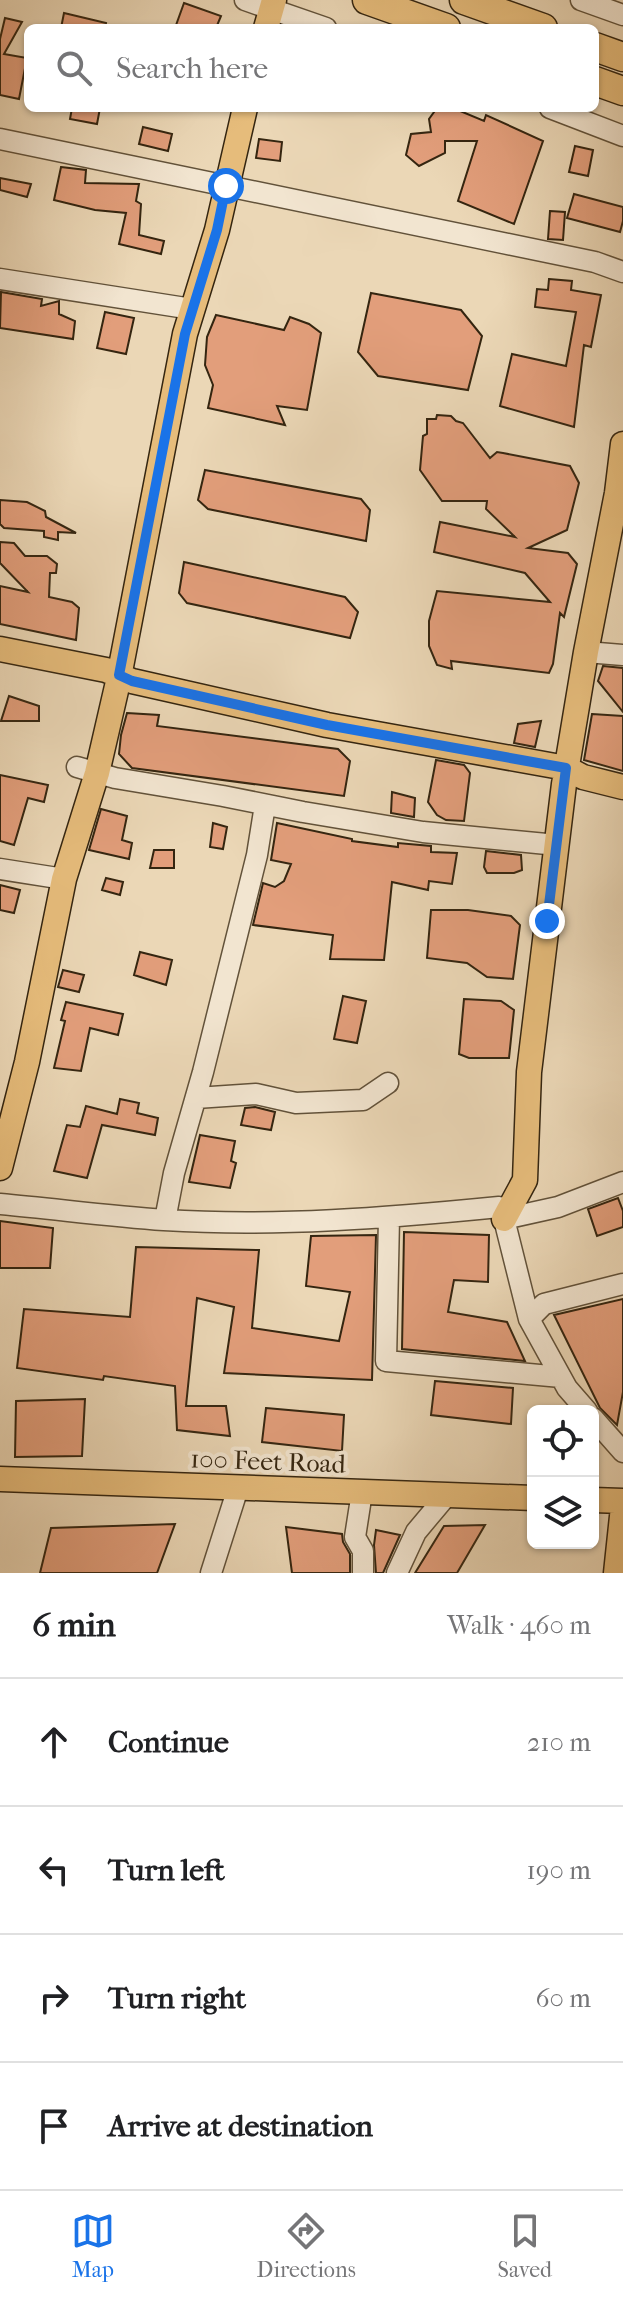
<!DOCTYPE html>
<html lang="en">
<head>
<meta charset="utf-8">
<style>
	:root { --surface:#fff; --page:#f6f6f6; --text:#202124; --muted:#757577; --line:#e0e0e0; --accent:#1a73e8 }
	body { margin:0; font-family:"IM FELL French Canon",serif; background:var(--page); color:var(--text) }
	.controls { position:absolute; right:24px; bottom:24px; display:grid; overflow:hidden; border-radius:12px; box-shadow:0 2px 6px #0004 }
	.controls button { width:72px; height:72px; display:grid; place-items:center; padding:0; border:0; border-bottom:2px solid var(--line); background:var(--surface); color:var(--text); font:40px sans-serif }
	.stop { position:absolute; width:24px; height:24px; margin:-18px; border:6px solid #1a73e8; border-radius:50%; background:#fff }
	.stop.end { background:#1a73e8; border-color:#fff; box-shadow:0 2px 8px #0008 }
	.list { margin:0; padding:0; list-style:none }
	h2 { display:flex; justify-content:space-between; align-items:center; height:104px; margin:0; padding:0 32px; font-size:34px }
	h2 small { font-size:26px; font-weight:400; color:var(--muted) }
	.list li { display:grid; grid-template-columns:52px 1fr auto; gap:24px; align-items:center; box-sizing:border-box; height:128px; padding:0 32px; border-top:2px solid var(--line) }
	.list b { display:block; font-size:30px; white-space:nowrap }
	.list em { font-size:26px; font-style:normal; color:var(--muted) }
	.icon { flex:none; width:44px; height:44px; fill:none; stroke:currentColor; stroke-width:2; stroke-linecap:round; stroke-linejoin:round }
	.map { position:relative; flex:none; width:623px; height:1573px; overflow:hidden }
	.search { position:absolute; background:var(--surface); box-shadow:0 2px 6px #0004; left:24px; right:24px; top:24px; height:88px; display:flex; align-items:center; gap:20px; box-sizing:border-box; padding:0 28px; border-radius:12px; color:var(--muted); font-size:30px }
	.sheet { height:616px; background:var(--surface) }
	nav { display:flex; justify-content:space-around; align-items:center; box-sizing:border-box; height:112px; border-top:2px solid var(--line); background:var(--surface); font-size:22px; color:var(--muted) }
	nav a { display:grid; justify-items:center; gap:4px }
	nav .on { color:var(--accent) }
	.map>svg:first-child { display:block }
</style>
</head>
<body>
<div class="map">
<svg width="623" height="1573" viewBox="0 0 623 1573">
	<rect width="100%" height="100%" fill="#ebd7b6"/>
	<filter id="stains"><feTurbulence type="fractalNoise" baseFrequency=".0025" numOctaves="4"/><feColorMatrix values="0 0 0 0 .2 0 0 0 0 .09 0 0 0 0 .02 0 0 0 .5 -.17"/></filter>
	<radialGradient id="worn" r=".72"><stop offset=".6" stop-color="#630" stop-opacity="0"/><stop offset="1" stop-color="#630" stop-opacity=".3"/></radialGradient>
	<!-- building -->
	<path fill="#e29e7b" stroke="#342510" stroke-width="2" d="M184 3 221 16 216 28H175Z
		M64 13 106 23 105 28H61Z
		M5 18 22 22 4 54 27 58 19 99 0 95V39Z
		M72 108H100L97 124 70 119Z
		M437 108H453L484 121 486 115 543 141 514 224 458 201 477 141H445V153L419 166 406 155 411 134 431 132 429 119Z
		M143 127 172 134 168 151 139 144Z
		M259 139 282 142 280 161 256 158Z
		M575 146 593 150 588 176 569 172Z
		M61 167 86 170 85 183 139 184 136 201 141 204 139 235 164 241 161 254 119 244 126 213 95 210 54 200Z
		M0 178 31 184 27 197 0 190Z
		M574 194 623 207V221L620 232 567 218Z
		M550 211 565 212 563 240 548 239Z
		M549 279 572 281 571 290 601 295 591 347 584 345 574 427 500 406 512 354 566 366 576 312 535 307 537 289 548 290Z
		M1 292 42 299 41 306 59 301V314L75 321 73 339 0 328Z
		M371 293 461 310 482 336 468 390 378 376 358 352Z
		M105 312 134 318 126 354 97 348Z
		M216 315 284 330 290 317 309 324 321 333 307 410 277 406 285 425 208 408 213 385 205 365 207 337Z
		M437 415 451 416 456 421 463 423 490 458 497 452 503 453 570 466 579 483 567 530 528 548 568 553 577 564 564 617 560 613 553 664 549 673 451 661 452 669 437 665 429 646V621L437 591 550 602 525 573 434 552 440 522 515 537 486 509 487 501H442L420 470 423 436 427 434V419H436Z
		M205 470 361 499 370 510 366 541 208 509 198 500Z
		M0 500 27 502 45 511 46 517 76 533 58 532V540L44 537V531L4 528 0 524Z
		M0 542 14 543 25 556H47L57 564 56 573H50L49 597 72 602 79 608 76 640 0 624V586L28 592 0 563Z
		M184 562 345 597 358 612 350 638 187 603 179 593Z
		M603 666 623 668V712L598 681Z
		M9 696 39 706V721H1Z
		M127 713 159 715 157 726 338 749 350 761 344 796 132 768 119 754 121 735Z
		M592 714 623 716V771L584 760Z
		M541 721 535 747 514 743 518 724Z
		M436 760 464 765 470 773 464 821 446 820 437 815 428 802Z
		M0 775 48 785 44 802 28 798 14 845 0 841Z
		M392 792 415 798 414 817 391 813Z
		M101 809 127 816 122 840 132 843 129 859 89 850Z
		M213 823 227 827 223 849 210 847Z
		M277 823 352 839V841L398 847V843L431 846V852L457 853 452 884 429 881 428 890 392 882 384 960 330 959 333 935 253 925 263 883 275 887 284 881 291 864 271 860Z
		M154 850H174V868H150Z
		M486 851 521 855 522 870 514 873H487L484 867Z
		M106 878 123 882 120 895 102 890Z
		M0 885 20 890 14 913 0 910Z
		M431 910H468L511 916 520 925 513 979 487 977 467 963 427 958Z
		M140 952 172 960 166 985 134 975Z
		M63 970 84 975 79 992 58 987Z
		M343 996 366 1001 357 1043 334 1039Z
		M464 999 501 1001 514 1010 509 1058H469L459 1054Z
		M66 1002 123 1014 118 1035 90 1028 81 1071 54 1068 65 1021 61 1020Z
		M120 1099 139 1103 137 1113 158 1118 155 1135 102 1125 87 1178 54 1171 67 1125 80 1127 86 1106 117 1114Z
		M255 1107 275 1112 271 1130 241 1125 245 1108Z
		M200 1135 235 1141 231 1161 236 1163 230 1188 189 1182Z
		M618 1198 623 1211V1227L597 1236 588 1209Z
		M0 1221 53 1228 50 1268H0Z
		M404 1232 489 1235 488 1282 454 1280 448 1312 507 1322 525 1361 402 1349Z
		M376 1235 372 1380 224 1373 234 1307 197 1298 186 1406H226L230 1436 177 1430 175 1386 104 1376 103 1380 17 1368 24 1309 130 1317 136 1247 259 1250 252 1328 339 1341 350 1292 306 1286 311 1236Z
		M623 1299V1392L617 1425 600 1408 554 1315Z
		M435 1381 513 1388 511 1424 431 1415Z
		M85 1399 82 1456 15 1457 16 1401Z
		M266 1408 344 1415 342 1451 262 1442Z
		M175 1524 157 1573H40L51 1528Z
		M485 1525 457 1573H415L444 1526Z
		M286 1527 342 1534 343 1542 350 1554V1573H292Z
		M376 1530 400 1535 383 1573H376L374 1545Z"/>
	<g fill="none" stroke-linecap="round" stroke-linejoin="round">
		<defs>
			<path id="minor" d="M245 0 326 28
				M581 0 623 15
				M550 108 623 136
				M0 139 595 262 623 272
				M0 279 192 309
				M586 652 623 655
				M77 767 115 778 223 796 303 812 423 832 557 845
				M0 869 64 879
				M196 1098 256 1094 296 1103 363 1100 388 1083
				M0 1204C55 1209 109 1216 164 1220 276 1227 388 1218 499 1207L504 1219 558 1207 623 1182
				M389 1218 386 1361 561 1377
				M504 1219 529 1319 567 1388 587 1411
				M165 1220 174 1173 203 1072 257 855 265 805
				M529 1319 544 1304 623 1284
				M593 1418 623 1452
				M362 1492 355 1537 363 1551V1573
				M211 1573 238 1488
				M397 1573 416 1532 447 1495"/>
			<path id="major" d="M266 28 274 0
				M0 649 106 670 132 681 327 725 566 768 583 777 623 787
				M0 1168 27 1062 64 879 97 773 118 682 185 334 217 230 245 108
				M504 1219 525 1180 529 1072 564 784 586 652 617 493 623 444
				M0 1479 533 1498
				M593 1500 623 1501
				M616 1573 623 1507"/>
			<path id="highway" d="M367 0 446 28
				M464 0 543 28
				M595 47 623 57
				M595 81 623 91"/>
		</defs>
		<!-- minor casing -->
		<use href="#minor" stroke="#62523a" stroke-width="23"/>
		<!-- major casing -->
		<use href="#major" stroke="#342510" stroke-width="27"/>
		<!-- highway casing -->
		<use href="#highway" stroke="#342510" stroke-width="31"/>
		<!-- minor -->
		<use href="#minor" stroke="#f2e5d0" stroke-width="20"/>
		<!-- major -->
		<use href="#major" stroke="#e6bc7b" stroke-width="24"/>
		<!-- highway -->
		<use href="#highway" stroke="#e6bc7b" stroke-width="28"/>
	</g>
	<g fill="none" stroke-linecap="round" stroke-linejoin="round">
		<!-- route -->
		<path stroke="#1a73e8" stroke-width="10" d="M226 186 217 230 185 334 119 675 132 681 327 725 566 768 547 921"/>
	</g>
	<g text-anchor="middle" stroke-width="8" stroke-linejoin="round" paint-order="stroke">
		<!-- street labels -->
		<g font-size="26" fill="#342510" stroke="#f2e5d0">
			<text transform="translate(268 1461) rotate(2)" y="9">100 Feet Road</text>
		</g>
	</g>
	<rect width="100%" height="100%" filter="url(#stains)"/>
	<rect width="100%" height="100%" fill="url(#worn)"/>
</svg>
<div class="controls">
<button><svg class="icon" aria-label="locate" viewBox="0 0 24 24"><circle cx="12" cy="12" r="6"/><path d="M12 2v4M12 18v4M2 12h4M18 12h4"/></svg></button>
<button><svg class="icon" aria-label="layers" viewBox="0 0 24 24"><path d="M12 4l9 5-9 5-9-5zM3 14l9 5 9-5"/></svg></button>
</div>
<div class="stop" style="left:226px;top:186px"></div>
<div class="stop end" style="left:547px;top:921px"></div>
<div class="search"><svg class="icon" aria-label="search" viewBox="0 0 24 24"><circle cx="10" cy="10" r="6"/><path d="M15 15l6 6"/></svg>Search here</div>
</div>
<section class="sheet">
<h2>6 min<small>Walk · 460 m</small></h2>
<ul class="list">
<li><svg class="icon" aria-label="ahead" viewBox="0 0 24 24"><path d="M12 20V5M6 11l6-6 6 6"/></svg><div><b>Continue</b></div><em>210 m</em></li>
<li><svg class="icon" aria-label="left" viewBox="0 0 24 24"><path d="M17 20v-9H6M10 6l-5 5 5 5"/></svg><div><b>Turn left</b></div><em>190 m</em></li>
<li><svg class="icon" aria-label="right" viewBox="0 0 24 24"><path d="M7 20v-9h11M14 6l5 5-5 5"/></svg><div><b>Turn right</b></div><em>60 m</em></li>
<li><svg class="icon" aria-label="arrive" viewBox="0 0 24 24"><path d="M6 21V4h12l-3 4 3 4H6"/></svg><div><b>Arrive at destination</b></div></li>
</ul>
</section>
<nav>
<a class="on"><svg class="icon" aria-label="map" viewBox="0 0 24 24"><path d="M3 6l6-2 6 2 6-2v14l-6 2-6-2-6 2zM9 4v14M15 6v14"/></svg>Map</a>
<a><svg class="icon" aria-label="directions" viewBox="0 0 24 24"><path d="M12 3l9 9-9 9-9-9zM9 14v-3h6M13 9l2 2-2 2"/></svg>Directions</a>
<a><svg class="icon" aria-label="saved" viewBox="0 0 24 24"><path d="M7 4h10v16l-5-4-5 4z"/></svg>Saved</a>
</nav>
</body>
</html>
